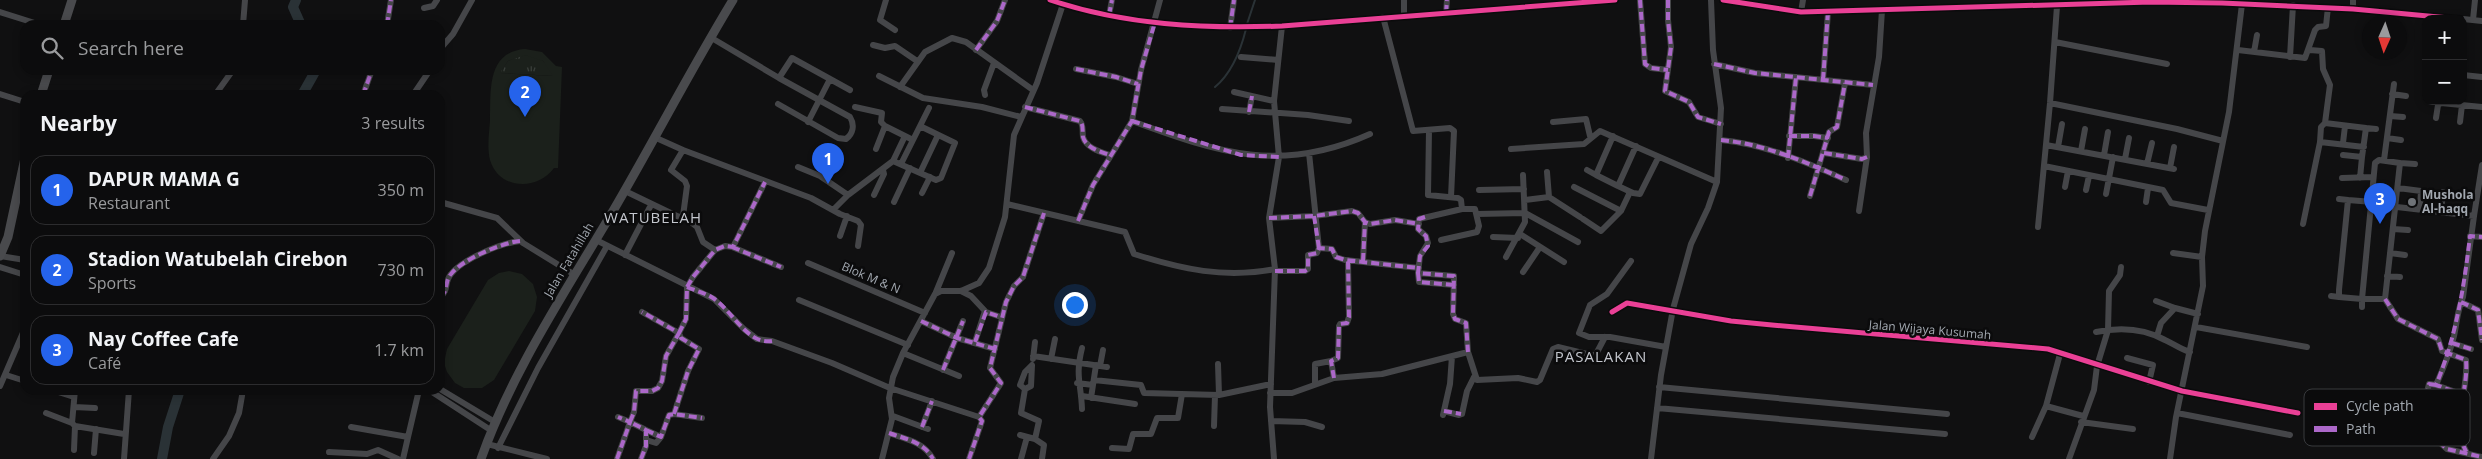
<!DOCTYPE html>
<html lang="en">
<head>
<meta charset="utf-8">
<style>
	:root { --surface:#0c0c0d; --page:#1a1a1b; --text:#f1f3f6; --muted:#9a9b9d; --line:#2c2c2e; --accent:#2563eb }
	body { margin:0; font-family:"Open Sans",sans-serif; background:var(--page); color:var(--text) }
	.controls { position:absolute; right:15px; top:15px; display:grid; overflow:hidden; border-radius:10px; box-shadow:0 2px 8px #0003 }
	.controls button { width:45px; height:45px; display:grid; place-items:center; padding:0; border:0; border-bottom:1px solid var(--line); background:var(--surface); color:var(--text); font:25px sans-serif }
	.compass { position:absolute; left:2362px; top:15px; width:45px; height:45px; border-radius:50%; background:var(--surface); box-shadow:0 2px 8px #0003; rotate:183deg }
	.you { position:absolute; left:1074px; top:304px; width:18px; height:18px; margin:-12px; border:4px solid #fff; border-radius:50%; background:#1a73e8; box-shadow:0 0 0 8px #1a73e833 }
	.badge { display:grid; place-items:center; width:32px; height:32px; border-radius:50%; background:var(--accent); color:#fff; font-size:16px; font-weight:700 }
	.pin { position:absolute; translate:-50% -41px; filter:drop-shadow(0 1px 2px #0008) }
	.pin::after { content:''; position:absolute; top:26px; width:18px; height:15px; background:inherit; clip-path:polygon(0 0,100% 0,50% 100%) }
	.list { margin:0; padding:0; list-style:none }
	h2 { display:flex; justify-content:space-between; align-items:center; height:65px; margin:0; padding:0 20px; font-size:21px }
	h2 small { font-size:16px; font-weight:400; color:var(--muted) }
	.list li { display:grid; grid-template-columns:32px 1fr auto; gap:15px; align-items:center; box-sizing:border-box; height:70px; margin:0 10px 10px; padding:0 10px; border:1px solid var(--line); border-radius:15px }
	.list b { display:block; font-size:19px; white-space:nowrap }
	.list p { margin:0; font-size:16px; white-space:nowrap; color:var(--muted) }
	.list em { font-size:16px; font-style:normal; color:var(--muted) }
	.icon { flex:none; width:28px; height:28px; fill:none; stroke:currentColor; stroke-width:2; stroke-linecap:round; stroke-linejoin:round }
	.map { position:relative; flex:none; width:2482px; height:459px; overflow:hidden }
	.search { position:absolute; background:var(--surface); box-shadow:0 2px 8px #0003; left:20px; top:20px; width:425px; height:55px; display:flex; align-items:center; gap:12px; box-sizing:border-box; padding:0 18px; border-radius:15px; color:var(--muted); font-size:19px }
	.panel { position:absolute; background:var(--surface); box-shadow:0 2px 8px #0003; left:20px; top:90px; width:425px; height:305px; border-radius:15px }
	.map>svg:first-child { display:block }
</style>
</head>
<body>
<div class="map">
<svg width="2482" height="459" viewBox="0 0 2482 459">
	<defs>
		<pattern id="grass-tufts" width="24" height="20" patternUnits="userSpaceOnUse" patternTransform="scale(1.25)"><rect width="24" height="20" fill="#1b201b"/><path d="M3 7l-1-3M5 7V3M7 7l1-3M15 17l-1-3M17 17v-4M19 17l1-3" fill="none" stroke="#393e3a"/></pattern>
	</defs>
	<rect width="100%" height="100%" fill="#101011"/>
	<!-- grass -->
	<path fill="url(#grass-tufts)" d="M521 55C536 54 548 61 554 76L499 73 508 61Z"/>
	<!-- pitch -->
	<path fill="#1b201b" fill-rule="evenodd" d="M525 49 542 52 556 66 562 67 558 168H554C537 191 499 190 490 160 487 148 489 134 490 121 491 92 486 52 525 49ZM525 55 543 61 553 76 500 73 508 61Z
		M509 271 522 274 533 284 537 297 535 311 494 380 482 388H464L455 383 447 372 444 363 447 349 488 280 499 273Z"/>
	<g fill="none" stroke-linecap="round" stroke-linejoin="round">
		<!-- stream -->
		<path stroke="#2a3236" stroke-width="2" d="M1247 24 1255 0
			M1215 87C1232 73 1241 49 1246 29"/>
		<!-- river -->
		<path stroke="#2a3236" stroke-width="10" d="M296 0 293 7 301 25
			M302 95 316 70
			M162 459 168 427 180 390"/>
		<!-- street -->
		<path stroke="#454649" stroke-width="6" d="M886 0 880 20 895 30
			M1050 0C1124 25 1204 29 1282 26L1615 0
			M1404 0V16
			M1640 0 1645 64 1651 68 1668 70
			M1668 0V20L1671 47 1665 91 1689 102 1698 117 1721 124
			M1723 0 1801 12 2151 2 2222 3 2353 9 2460 19
			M424 8 433 6 437 0
			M2353 9V0
			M0 12 41 25
			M1801 12 1803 0
			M1446 13 1447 0
			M1109 15 1112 0
			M1383 17 1413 131 1450 128 1454 131 1451 197
			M2463 19 2482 21
			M2473 20 2475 0
			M243 25 245 0
			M387 25 391 0
			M1230 28 1234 0
			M710 37 779 78 792 58 850 90
			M2055 42 2167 64
			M873 45 885 48 895 46 917 61
			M440 49 453 34 472 0
			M976 50 997 21 1005 0
			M2238 50 2305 58 2315 30 2318 27 2326 26 2328 7
			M2310 50 2322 51 2323 69 2330 85 2325 123
			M2254 52 2257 35
			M1241 57 1278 60
			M2290 57 2293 5
			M1714 64 1755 73 1873 85
			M1076 69 1116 77 1138 84
			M2463 75 2482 77
			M879 76 923 98 982 107 1021 117
			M1823 80 1828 12
			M900 87 925 52 952 38 966 42 1033 90
			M1234 92 1274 101
			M0 94 25 102
			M2392 94 2406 96
			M215 95 233 70
			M363 95 372 70
			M413 95 430 70
			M985 95 984 90 994 63
			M2050 103 2177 129 2223 141
			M778 104 838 138 846 139C853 134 855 125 850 117L779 78
			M855 107 882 113 881 122 885 126 913 140
			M1025 107 1080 121C1084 126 1082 130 1083 137 1086 148 1101 152 1110 155
			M1222 109 1308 115 1349 121
			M1249 112 1252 96
			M2390 116 2403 117
			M2436 118 2438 105 2441 103 2482 107
			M1132 121C1219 153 1281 174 1370 134
			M808 122 830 79
			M1553 122 1586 119 1590 136
			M2460 122 2462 105
			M2366 128 2376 129
			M1429 130 1428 195 1458 198 1461 200 1462 209H1475L1479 226 1477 232 1441 240
			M1613 136 1596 175 1618 186
			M1789 136H1814L1828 138
			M654 137 683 150
			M2387 138 2401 140
			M1721 140C1764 144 1806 162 1846 180
			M2320 142 2321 127 2325 123 2366 128 2362 157
			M2343 143 2345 126
			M2046 145 2174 169
			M1636 146 1618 186 1633 193 1640 194 1658 158
			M2058 147 2062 124
			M876 149 885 126
			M1511 149 1584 144 1600 131 1717 182
			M2081 151 2085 129
			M1309 153 1319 248
			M1824 153 1862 159 1867 157
			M2104 155 2108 132
			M2343 155 2362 157 2360 178
			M1788 158 1796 77
			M2125 159 2129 138
			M2384 160 2394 84
			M893 161 905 136
			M2400 163 2415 164
			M901 164 929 108
			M2147 164 2152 143
			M2044 166 2163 190 2171 203 2208 210
			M798 167 820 176 848 195
			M2170 168 2174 147
			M1587 170 1596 175
			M1547 172 1549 197
			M920 173 938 135
			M2342 178 2373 177
			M1574 187 1621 211
			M2065 187 2068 171
			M2398 188 2421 191 2420 209
			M1479 190 1524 189
			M2086 190 2089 176
			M625 191 679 217 683 216 697 227 703 242 715 250
			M922 193 930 177
			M2106 194 2113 157
			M874 195 884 174 883 170
			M1810 196 1829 132 1837 127 1845 83
			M2339 199 2348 200
			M1525 200 1549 197 1580 217
			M440 202 497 218 523 243 575 275
			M894 202 910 168
			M2146 202 2148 188
			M1007 204 1125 232 1134 254C1181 269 1225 279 1275 269
			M2397 207 2474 216 2482 165
			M1462 209 1419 219 1418 229 1426 236 1428 243 1420 256 1418 273 1454 276 1453 314 1455 319 1466 323 1468 352
			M833 210 848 195 893 161 936 180 941 178 955 143 920 126
			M1859 211 1867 157 1866 133 1879 57 1882 10
			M2441 212 2443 192
			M1477 214 1525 213 1578 242
			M683 216 687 186 685 181 671 170 683 150 811 198 840 214 858 221 861 225 858 246
			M1269 218 1314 216 1352 211 1358 213 1365 222 1370 224 1395 220 1419 224
			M1583 219 1601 231 1621 211 1630 192
			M1078 221 1093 185 1132 121 1141 70 1160 0
			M2303 224 2320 142 2364 147
			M2038 227 2050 103 2057 6
			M2393 229 2408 230
			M1520 234 1564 262
			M840 236 847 216
			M2470 236 2482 237
			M1493 237 1518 238
			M596 240 714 299 744 329 757 339 772 341 832 363 890 388 979 417 982 421 969 459
			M732 247 781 267
			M2173 253 2202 257
			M2390 253 2405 255
			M625 255 651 205
			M0 256 25 260
			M1506 257 1525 222 1523 175
			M1363 261 1365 222
			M1631 261 1607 294 1590 305 1579 333 1589 337H1610L1666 347
			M808 263 925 313
			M0 267 25 275
			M1275 271H1305L1308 269V255L1317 253 1319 248 1332 249 1336 257 1345 260 1419 268
			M1523 272 1540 247
			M1418 273 1419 282 1454 285
			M2387 276 2400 277
			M961 291 971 296 985 311 975 342
			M936 292 952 253
			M2331 296 2339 297
			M440 297C449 291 444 282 451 274 463 259 501 243 520 241
			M2385 299H2362L2375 163 2379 160 2400 163 2385 299 2398 319 2438 339 2442 351 2466 360C2469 391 2450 424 2467 453
			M799 300 908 345
			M2156 301 2175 308
			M2461 302 2478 310 2482 340
			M2362 307V299L2339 297V290L2348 200 2373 202
			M986 312 1001 317
			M1612 312 1627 303 1731 321 1772 325 2048 349 2182 391 2298 413
			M921 321 957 338 995 349
			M2196 327 2307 347
			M2096 332C2120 327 2143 328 2165 340 2174 344 2180 349 2190 352
			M2157 336 2161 323 2175 308 2198 314
			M2452 343 2471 349
			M1082 348C1075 376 1081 383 1082 409
			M903 353 959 376
			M1033 356 1107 367
			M2127 358 2153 365 2149 382
			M1033 359 1035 342
			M1051 359 1055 339
			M1218 364 1219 395
			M1032 365 1031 386 1025 389 1020 385 1025 372Z
			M1100 366 1103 350
			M943 370 963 321
			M6 375 25 381
			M1334 378 1331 361 1338 358 1339 326 1340 324 1347 323 1349 317 1348 260
			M1094 380 1141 385 1144 393 1219 395 1271 384
			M1077 383 1093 385
			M1315 383V364L1331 361
			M2436 385 2429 384 2421 417 2428 432 2447 449 2482 457
			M0 386 25 328
			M1659 387 1947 414
			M440 389 495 422
			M1025 389 1021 413 1039 421 1035 439
			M52 390 74 397
			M429 390 492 431
			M1270 393H1292L1334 378 1382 374 1468 352 1477 380 1518 378 1537 382 1540 380 1553 349 1558 347 1595 356 1605 337
			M2464 395 2436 385C2443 369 2450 353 2454 336 2457 323 2457 311 2463 297L2474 216
			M1082 396 1135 404
			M1091 398 1096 365
			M2046 406 2060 354
			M74 407 95 408
			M1657 408 1945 434
			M1444 411 1459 415 1462 414 1467 391 1474 377
			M46 413 72 423
			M2177 413 2290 435
			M674 414 688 371 699 349 681 338 679 333 686 319 687 287 693 277 715 250 725 246 733 247 765 182
			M1443 415 1450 384 1452 356
			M893 416 928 429
			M979 417 1001 383 990 368 1006 302 1014 286 1023 277 1044 213
			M1271 421 1305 422 1322 427
			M2081 422 2133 429
			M75 426 124 434
			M1214 426 1215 395
			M351 427 408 437 419 390
			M922 427 932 401
			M646 430 661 437 669 415 674 414 702 418
			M889 433C906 439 924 442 933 459
			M1020 435 1035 439 1044 445 1042 459
			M2032 437 2046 406 2083 416
			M646 440 656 443 661 437
			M487 444 547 459
			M498 448 538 368 607 246
			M1112 448 1129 449 1133 434H1151L1157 418H1178L1182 394
			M74 450 75 426 72 423 75 390
			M329 452 367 454 378 450 398 459
			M94 453 96 429
			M124 459 129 390
			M213 459 229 436 239 413 243 390
			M403 459 408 437
			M617 459 630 422 618 417
			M641 459 646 446V430L630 422 634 412 636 391H652L658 388 662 381 666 356 679 333 642 312
			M882 459 892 419 889 398 893 377 903 353 935 294 941 291H961L979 283 989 268 1005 217 1014 135 1037 83 1063 4
			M1021 459 1027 437
			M1274 459 1270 407 1275 269 1269 218 1279 157 1274 101 1282 26
			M1651 459 1661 375 1673 309 1691 244 1708 208 1717 182 1721 108 1713 50 1711 0
			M2069 459 2094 390 2097 366 2108 330 2109 291 2120 275 2121 267
			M2170 459 2176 417 2203 286 2202 257 2205 231 2229 112 2242 4"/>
		<!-- secondary -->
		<path stroke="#494a4d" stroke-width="9" d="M64 25 72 0
			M41 95 49 70
			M0 256 8 237 25 158
			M481 459C512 371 566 291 613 211 654 141 691 69 733 0"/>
		<!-- quiet -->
		<path stroke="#ac68c9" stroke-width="4" stroke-dasharray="8 4" stroke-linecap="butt" d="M1640 0 1645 64 1651 68 1668 70
			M1668 0V20L1671 47 1665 91 1689 102 1698 117 1721 124
			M1446 13 1447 0
			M1109 15 1112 0
			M387 25 391 0
			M1230 28 1234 0
			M976 50 997 21 1005 0
			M1714 64 1755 73 1873 85
			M1076 69 1116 77 1138 84
			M1823 80 1828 12
			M363 95 372 70
			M1025 107 1080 121C1084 126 1082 130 1083 137 1086 148 1101 152 1110 155
			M1249 112 1252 96
			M1132 121 1241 155 1279 157
			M1789 136H1814L1828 138
			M1721 140C1764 144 1806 162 1846 180
			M1824 153 1862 159 1867 157
			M1788 158 1796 77
			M1810 196 1829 132 1837 127 1845 83
			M1314 216 1319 248
			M1425 217 1419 219 1418 229 1426 236 1428 246 1420 256 1418 273 1454 276 1453 314 1455 319 1466 323 1468 352
			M1269 218 1314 216 1352 211 1358 213 1365 222 1370 224 1395 220 1419 224
			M1078 221 1093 185 1132 121 1141 70 1155 22
			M732 247 781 267
			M1363 261 1365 222
			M1275 271H1305L1308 269V255L1317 253 1319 248 1332 249 1336 257 1345 260 1419 268
			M1418 273 1419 282 1454 285
			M687 287C696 291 705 293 713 298 732 310 747 345 772 341
			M440 297C449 291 444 282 451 274 463 259 501 243 520 241
			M2385 299 2398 319 2438 339 2442 351 2466 360C2469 391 2450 424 2467 453
			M2461 302 2478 310 2482 340
			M921 321 957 338 995 349
			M975 342 986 312 1001 317
			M2452 343 2471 349
			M943 370 963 321
			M1334 378 1331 361 1338 358 1339 326 1340 324 1347 323 1349 317 1348 260
			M2436 385 2429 384 2421 417 2428 432 2447 449 2482 457
			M2464 395 2436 385C2456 337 2464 288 2470 236L2482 237
			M1444 411 1461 414
			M674 414 688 371 699 349 681 338 679 333 686 319 687 287 693 277 715 250 725 246 733 247 765 182
			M922 427 932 401
			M646 430 661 437 669 415 674 414 702 418
			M889 433C906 439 924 442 933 459
			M617 459 630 422 618 417
			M641 459 646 446V430L630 422 634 412 636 391H652L658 388 662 381 666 356 679 333 642 312
			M969 459 982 421 979 417 1001 383 990 368 1006 302 1014 286 1023 277 1044 213"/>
		<defs>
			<path id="cycleway" d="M1050 0C1124 25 1204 29 1282 26L1615 0
				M1723 0 1801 12 2151 2 2222 3 2353 9 2460 19
				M1612 312 1627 303 1731 321 1772 325 2048 349 2182 391 2298 413"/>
		</defs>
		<!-- cycleway casing -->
		<use href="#cycleway" stroke="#0b0b0c" stroke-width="8"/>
		<!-- cycleway -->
		<use href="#cycleway" stroke="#ea4096" stroke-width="5"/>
	</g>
	<!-- markers -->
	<circle fill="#6f7378" stroke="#0b0b0c" stroke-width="2" cx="2412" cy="202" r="5"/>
	<g text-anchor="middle" stroke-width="5" stroke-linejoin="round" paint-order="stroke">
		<!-- poi labels -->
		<g font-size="12" font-weight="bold" fill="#a2a8b0" stroke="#0b0b0c" text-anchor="start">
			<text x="2422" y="199">Mushola<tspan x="2422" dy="14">Al-haqq</tspan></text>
		</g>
		<!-- street labels -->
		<g font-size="12" fill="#a2a8b0" stroke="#0b0b0c">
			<text transform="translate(569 260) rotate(-59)" y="4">Jalan Fatahillah</text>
			<text transform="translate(871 278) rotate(23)" y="4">Blok M &amp; N</text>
			<text transform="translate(1930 330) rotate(5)" y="4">Jalan Wijaya Kusumah</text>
		</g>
		<!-- quarter labels -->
		<g font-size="15" letter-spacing="1" fill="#c3c6cd" stroke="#0b0b0c">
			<text x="653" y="223">WATUBELAH</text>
			<text x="1601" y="362">PASALAKAN</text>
		</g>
	</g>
	<!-- legend -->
	<rect x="2304" y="389" width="166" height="57" rx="8" fill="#0b0b0c" stroke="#383a3d" stroke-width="1"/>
	<rect x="2314" y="403" width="23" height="7" fill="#ea4096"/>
	<rect x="2314" y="426" width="23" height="6" fill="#ac68c9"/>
	<g font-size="14" fill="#a2a8b0">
		<text x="2346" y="411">Cycle path</text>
		<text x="2346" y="434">Path</text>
	</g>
</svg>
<div class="controls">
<button>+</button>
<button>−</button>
</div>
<svg class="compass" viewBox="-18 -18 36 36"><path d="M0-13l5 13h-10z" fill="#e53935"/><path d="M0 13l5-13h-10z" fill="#9a9b9d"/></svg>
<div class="you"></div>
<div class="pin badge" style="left:828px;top:184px">1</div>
<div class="pin badge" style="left:525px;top:117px">2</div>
<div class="pin badge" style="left:2380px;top:224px">3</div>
<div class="search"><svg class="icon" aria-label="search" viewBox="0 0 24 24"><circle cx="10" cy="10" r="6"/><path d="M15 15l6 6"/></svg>Search here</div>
<section class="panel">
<h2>Nearby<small>3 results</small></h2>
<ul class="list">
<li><span class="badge">1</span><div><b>DAPUR MAMA G</b><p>Restaurant</p></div><em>350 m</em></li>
<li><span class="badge">2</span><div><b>Stadion Watubelah Cirebon</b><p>Sports</p></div><em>730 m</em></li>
<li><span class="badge">3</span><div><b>Nay Coffee Cafe</b><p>Café</p></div><em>1.7 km</em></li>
</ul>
</section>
</div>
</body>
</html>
